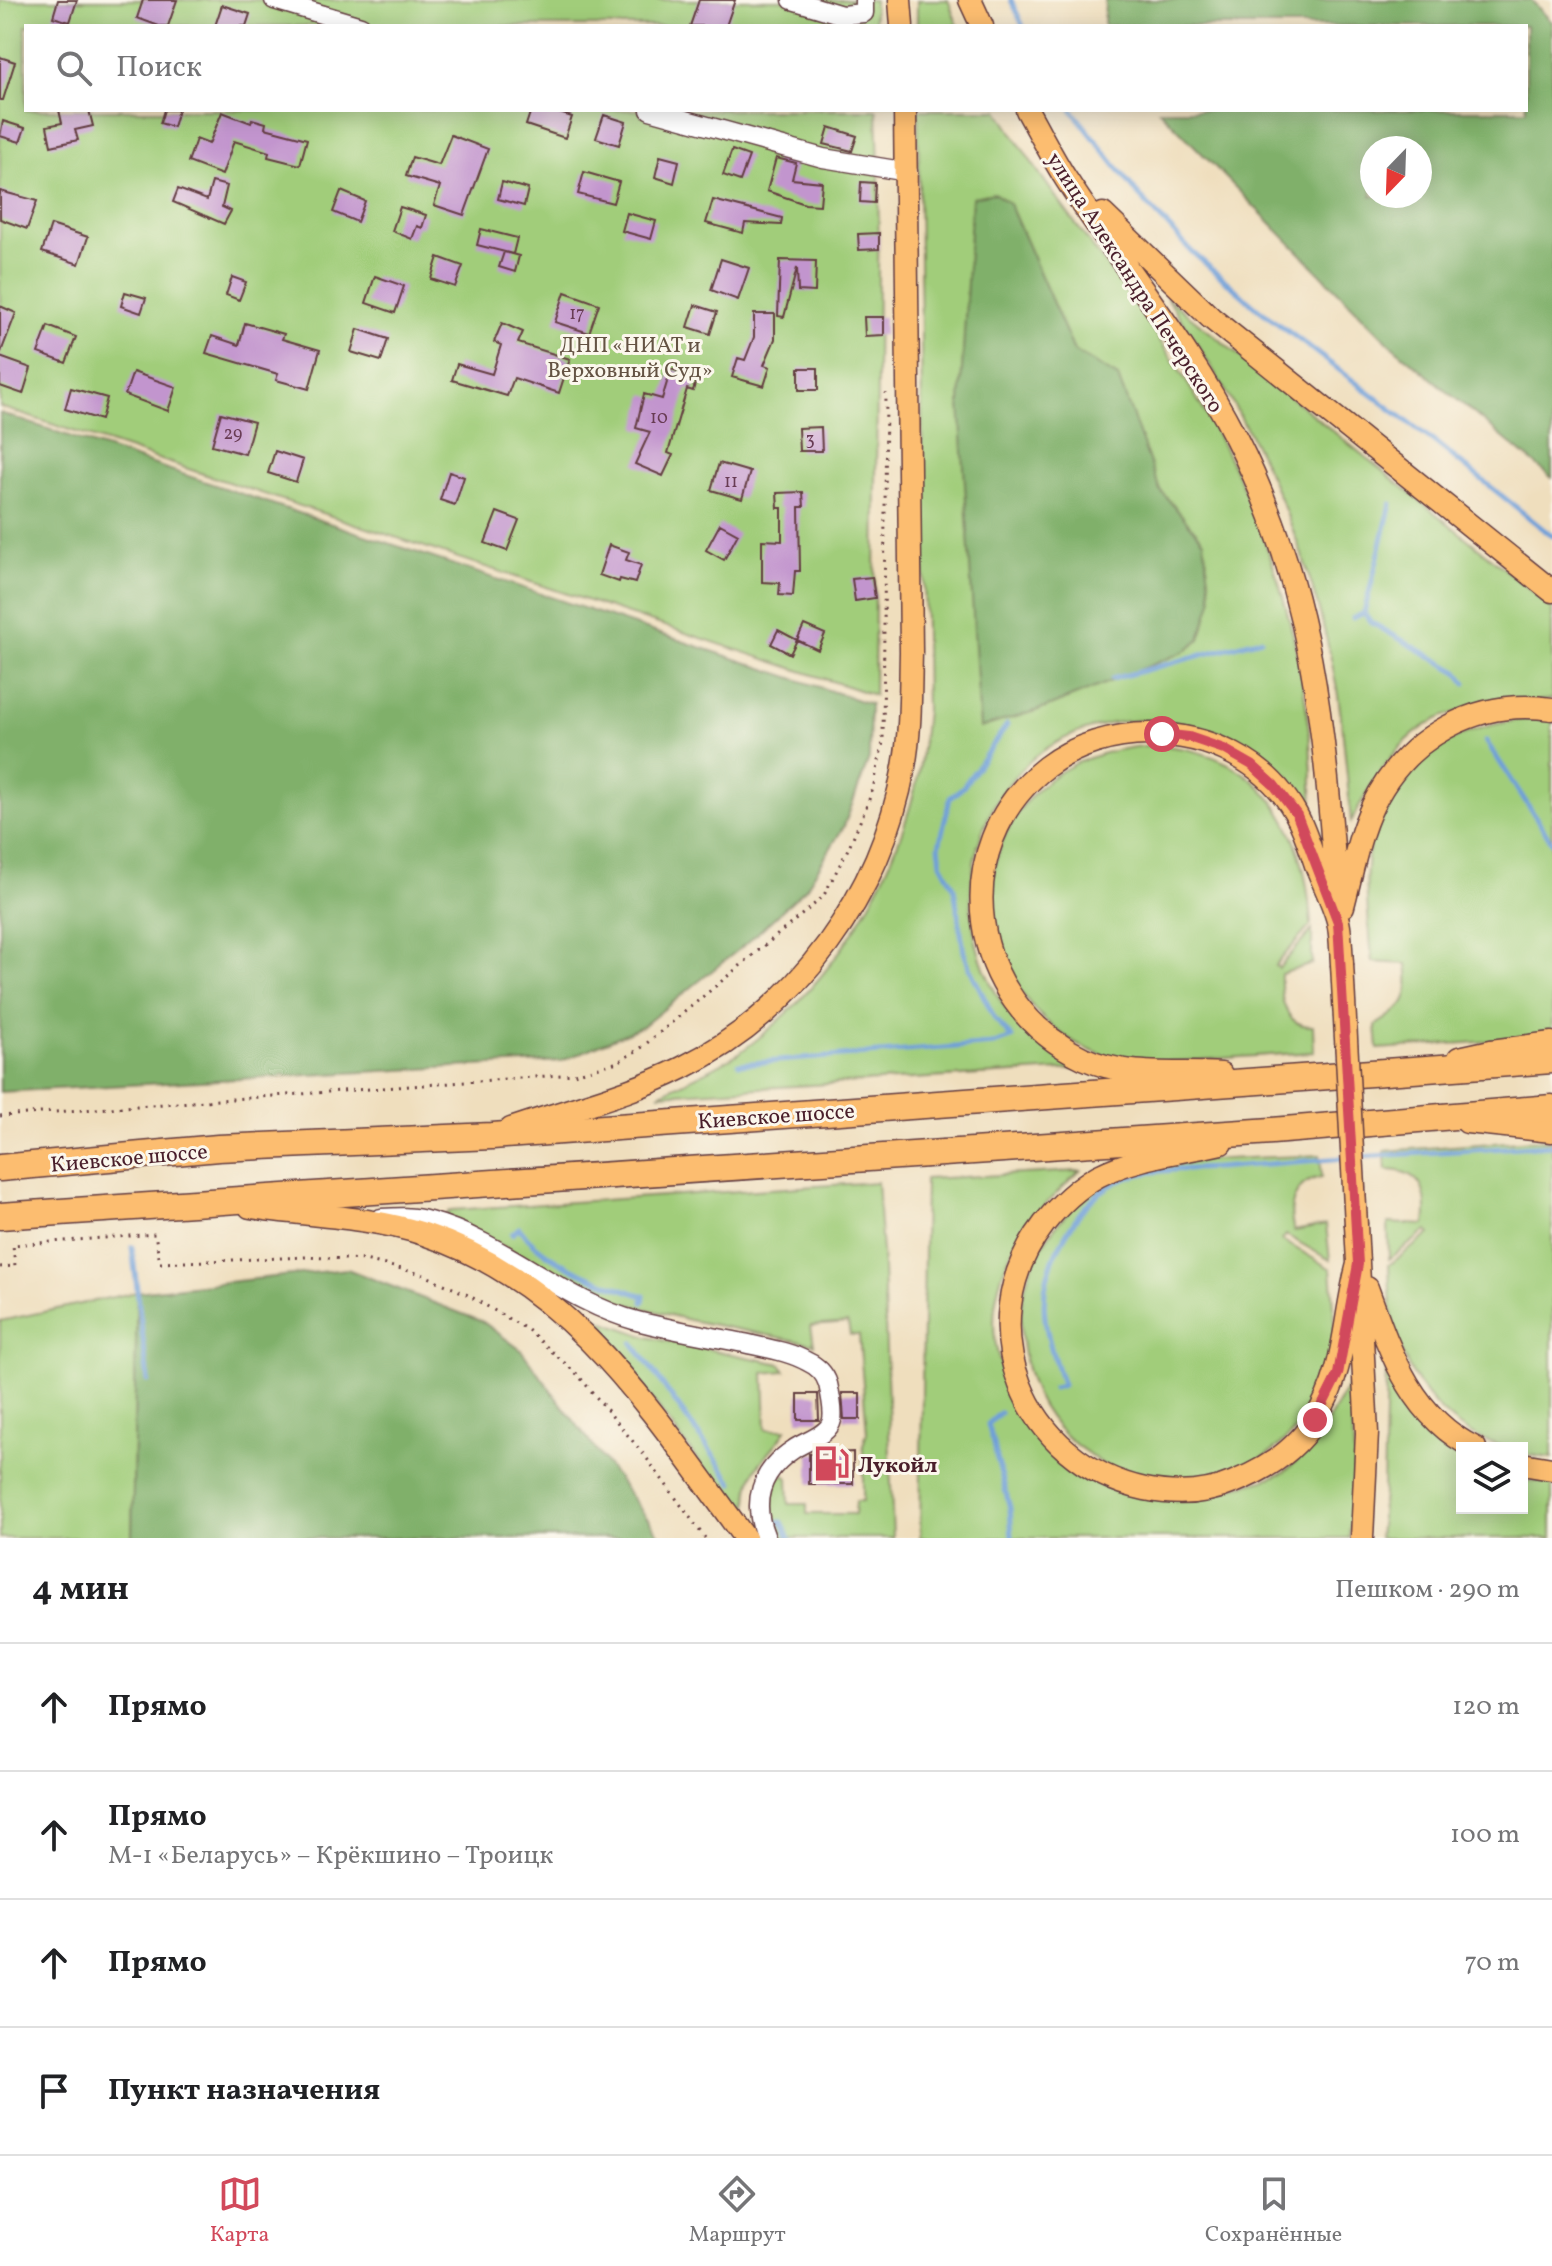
<!DOCTYPE html>
<html lang="ru">
<head>
<meta charset="utf-8">
<style>
	:root { --surface:#fff; --page:#f6f6f6; --text:#202124; --muted:#757577; --line:#e0e0e0; --accent:#d1495b }
	body { margin:0; font-family:Vollkorn,serif; background:var(--page); color:var(--text) }
	.controls { position:absolute; right:24px; bottom:24px; display:grid; overflow:hidden; border-radius:0px; box-shadow:0 4px 20px #0003 }
	.controls button { width:72px; height:72px; display:grid; place-items:center; padding:0; border:0; border-bottom:2px solid var(--line); background:var(--surface); color:var(--text); font:40px sans-serif }
	.compass { position:absolute; left:1360px; top:136px; width:72px; height:72px; border-radius:50%; background:var(--surface); box-shadow:0 4px 20px #0003; rotate:203deg }
	.stop { position:absolute; width:24px; height:24px; margin:-18px; border:6px solid #d1495b; border-radius:50%; background:#fff }
	.stop.end { background:#d1495b; border-color:#fff; box-shadow:0 2px 8px #0008 }
	.list { margin:0; padding:0; list-style:none }
	h2 { display:flex; justify-content:space-between; align-items:center; height:104px; margin:0; padding:0 32px; font-size:34px }
	h2 small { font-size:26px; font-weight:400; color:var(--muted) }
	.list li { display:grid; grid-template-columns:52px 1fr auto; gap:24px; align-items:center; box-sizing:border-box; height:128px; padding:0 32px; border-top:2px solid var(--line) }
	.list b { display:block; font-size:30px; white-space:nowrap }
	.list p { margin:0; font-size:26px; white-space:nowrap; color:var(--muted) }
	.list em { font-size:26px; font-style:normal; color:var(--muted) }
	.icon { flex:none; width:44px; height:44px; fill:none; stroke:currentColor; stroke-width:2; stroke-linecap:round; stroke-linejoin:round }
	.map { position:relative; flex:none; width:1552px; height:1538px; overflow:hidden }
	.search { position:absolute; background:var(--surface); box-shadow:0 4px 20px #0003; left:24px; right:24px; top:24px; height:88px; display:flex; align-items:center; gap:20px; box-sizing:border-box; padding:0 28px; border-radius:0px; color:var(--muted); font-size:30px }
	.sheet { height:616px; background:var(--surface) }
	nav { display:flex; justify-content:space-around; align-items:center; box-sizing:border-box; height:112px; border-top:2px solid var(--line); background:var(--surface); font-size:22px; color:var(--muted) }
	nav a { display:grid; justify-items:center; gap:4px }
	nav .on { color:var(--accent) }
	.map>svg:first-child { display:block }
</style>
</head>
<body>
<div class="map">
<svg width="1552" height="1538" viewBox="0 0 1552 1538">
	<rect width="100%" height="100%" fill="#fbf7ec"/>
	<filter id="ink" filterUnits="userSpaceOnUse"><feTurbulence type="fractalNoise" baseFrequency=".0125" numOctaves="2"/><feDisplacementMap in="SourceGraphic" scale="16" xChannelSelector="R" yChannelSelector="G"/><feConvolveMatrix kernelMatrix="1 2 1 2 8 2 1 2 1" color-interpolation-filters="sRGB"/></filter>
	<filter id="wash" filterUnits="userSpaceOnUse"><feTurbulence type="fractalNoise" baseFrequency=".006" numOctaves="4" result="noise"/><feDisplacementMap in="SourceGraphic" scale="32" xChannelSelector="R" yChannelSelector="G"/><feGaussianBlur stdDeviation="1.8" result="paint"/><feColorMatrix in="noise" values="0 0 0 0 0 0 0 0 0 0 0 0 0 0 0 0 0 1.4 0 .05"/><feComposite in="paint" operator="in"/></filter>
	<g filter="url(#wash)">
		<rect width="100%" height="100%" fill="#efdebd"/>
		<!-- green -->
		<path fill="#a1cd7a" stroke="#767652" stroke-width="2" d="M0 0H874V26H26V110H877L879 168 874 695 0 407Z
			M917 0H948L958 26H917Z
			M918 110H998C1052 200 1122 280 1178 368 1264 502 1317 659 1312 820 1295 791 1274 761 1244 744 1174 704 1068 713 1014 777 958 842 957 944 1009 1013 1027 1038 1053 1054 1080 1069L659 1094C688 1080 719 1067 746 1048 831 985 891 887 916 785 922 761 923 736 926 711Z
			M1166 297 1552 607V699C1520 704 1486 705 1454 713 1404 726 1372 780 1351 822 1347 778 1344 733 1337 689 1310 539 1252 422 1166 297Z
			M1534 719 1552 720V1037L1378 1049 1376 1025C1406 1007 1412 998 1407 964L1372 962C1370 924 1362 882 1370 845 1386 765 1458 723 1534 719Z
			M1152 745C1261 750 1306 823 1311 925L1275 966 1279 968 1312 930V964L1281 974C1280 997 1284 1027 1313 1026L1314 1052C1280 1054 1245 1057 1211 1059 1175 1061 1137 1067 1102 1055 995 1016 952 876 1036 791 1067 760 1109 749 1152 745Z
			M1534 1140 1552 1141V1458L1522 1454V1448C1463 1448 1410 1389 1396 1334 1390 1312 1390 1288 1389 1265L1430 1234 1427 1231 1389 1259 1388 1223 1425 1225C1429 1194 1423 1170 1386 1170L1385 1151Z
			M1320 1155 1322 1177C1294 1181 1287 1208 1294 1231L1326 1225 1330 1260 1286 1235 1282 1240 1331 1269C1333 1296 1337 1325 1332 1353 1313 1455 1210 1508 1115 1471 1106 1467 1097 1460 1089 1454 1058 1434 1036 1405 1027 1369 1019 1337 1018 1305 1029 1274 1044 1233 1076 1196 1116 1179 1173 1155 1259 1159 1320 1155Z
			M1080 1171C1057 1192 1031 1216 1016 1243 926 1410 1134 1538 1284 1472 1315 1448 1334 1414 1350 1379L1354 1457 1349 1538H920L925 1179Z
			M877 1182 883 1267 893 1538H780C769 1518 759 1488 784 1475L788 1478 789 1504H807V1514H855L856 1501H863V1445L867 1433 859 1335H850L848 1323 811 1326 814 1344 689 1320 605 1298 584 1290 445 1215 451 1210Z
			M137 1292 132 1538H0V1321Z
			M594 1318 647 1337 781 1364 785 1371 764 1373 766 1429H786C778 1446 761 1457 753 1475 746 1490 750 1505 746 1519L743 1520 623 1361 590 1324 591 1319Z
			M1386 1369C1405 1408 1426 1432 1462 1456V1508H1522V1480L1552 1483V1538H1379L1383 1492Z"/>
		<!-- forest -->
		<path fill="#80b06a" stroke="#65684a" stroke-width="2" fill-rule="evenodd" d="M1105 0H1531L1552 22V478L1391 345 1159 110H1526V26H1104ZM1420 148V196H1372V148Z
			M994 193 1009 203 1074 351 1118 377 1160 490 1204 541 1212 601 1200 639 1184 652 1045 708 980 728 960 403 972 197Z
			M0 413 870 704 869 759 844 826 806 888 748 942 643 1026 562 1061 0 1092Z
			M347 1269 483 1322 521 1350 662 1538H132L137 1292Z"/>
		<g fill="none" stroke-linecap="round" stroke-linejoin="round">
			<!-- stream -->
			<path stroke="#6e9fd8" stroke-width="5" d="M1011 0 1023 26
				M1072 110 1137 193 1192 252 1257 308 1436 443 1552 536
				M1391 504 1364 613 1372 623 1458 672 1466 683
				M1353 618 1364 613
				M1112 679 1261 639
				M1486 741 1552 842
				M739 1064 994 1044 1012 1038 995 1019 970 969 964 952 954 887 941 863 939 846 950 798 963 787 1007 725
				M1359 1157 1552 1145
				M512 1234 519 1228C546 1264 603 1283 644 1296L643 1302
				M132 1247 148 1381
				M633 1343 733 1483
				M1054 1388 1063 1385C1044 1331 1032 1290 1064 1238 1075 1218 1088 1199 1108 1187 1138 1168 1181 1170 1216 1168 1259 1165 1302 1161 1345 1158
				M1000 1413 988 1424 1010 1508 1012 1538
				M774 1522H782L790 1538"/>
		</g>
		<g id="blocks">
			<!-- building -->
			<path fill="#c295ce" d="M58 0H77L70 22 53 17Z
				M143 0H177L168 26H159L137 18Z
				M699 0H735L726 26H690Z
				M222 5 250 14 246 26H215Z
				M0 57 15 62 3 100H0Z
				M59 110H89L93 126 75 130 78 140 51 146 47 126 62 123Z
				M164 110H178L173 127 160 123Z
				M531 110H550L572 117 565 138 526 125Z
				M222 112 251 123 252 119 266 123 265 128 307 139 300 165 268 157 269 152 234 141 222 175 188 162 196 139 209 144Z
				M604 115 626 122 619 145 596 138Z
				M3 121 25 128 20 142 0 136Z
				M829 127 857 136 852 151 824 144Z
				M451 135 488 149 464 215 434 205 440 186 406 176 412 157 439 165Z
				M732 150 749 156 740 181 723 175Z
				M660 156 679 161 674 183 655 177Z
				M776 158 796 163 792 179 822 182 820 205 805 204 767 191Z
				M584 172 619 182 613 203 578 194Z
				M212 182 227 186 222 207 231 211 224 224 173 202 178 189 207 200Z
				M502 182 528 189 524 206 498 199Z
				M861 182 875 183 874 203 860 202Z
				M0 191 37 201 27 229 0 219Z
				M341 191 365 201 357 222 333 212Z
				M713 200 782 218 781 225 745 223 743 233 706 223Z
				M400 207 426 215 422 228 417 226 412 239 392 231Z
				M627 213 656 221 651 239 622 231Z
				M51 225 88 237 79 264 42 252Z
				M481 229 517 238 513 254 477 245Z
				M879 233V249L859 250 858 234Z
				M504 252 519 256 515 272 499 267Z
				M438 257 463 266 455 287 431 279Z
				M721 259 749 268 738 300 711 290Z
				M780 260 816 261 815 292 798 291 797 268 784 317 778 316Z
				M375 276 404 286 395 313 366 303Z
				M232 277 246 282 239 300 226 295Z
				M125 292 146 298 141 313 121 306Z
				M565 292 599 304 589 333 555 322Z
				M695 305 717 312 710 334 688 327Z
				M0 306 16 313 1 352H0Z
				M754 314H775V339L764 365 770 367 764 386 732 377 738 358 745 360 754 337Z
				M864 317H884V335L865 336Z
				M245 323 284 334 282 339 320 350 309 389 276 380 278 374 206 353 212 336 239 345Z
				M502 323 523 332 518 343 570 359 559 393 514 378 507 396 452 380 457 364 492 374 501 345 494 342Z
				M48 326 76 337 66 363 38 353Z
				M358 329 388 339 381 361 351 352Z
				M0 357 31 368 23 394 0 386Z
				M799 368H818V390H799Z
				M671 369 697 377 693 391 687 389 668 453 673 455 663 476 635 464 650 432 636 428 644 394 662 399Z
				M133 372 176 387 168 411 125 395Z
				M71 388 107 398 101 420 65 409Z
				M221 413 254 422 245 454 212 445Z
				M821 427 822 451H799L798 428Z
				M275 451 303 460 296 482 268 473Z
				M719 463 750 472 742 499 711 490Z
				M449 472 464 477 455 505 440 500Z
				M803 492 804 507H799L800 571H795L793 596 779 595 780 583 762 582V540L782 541V508H778L777 493Z
				M497 512 519 520 507 551 485 543Z
				M720 524 738 534 724 560 706 550Z
				M609 545 629 552 626 560 641 565 635 583 620 579 619 582 599 575Z
				M872 577 875 598 855 601 852 579Z
				M804 625 825 634 818 650 797 640Z
				M778 630 797 640 790 654 771 644Z
				M842 1393H860V1419H844Z
				M798 1394H818L819 1420H798Z
				M853 1452V1484H809V1454Z"/>
		</g>
	</g>
	<g filter="url(#ink)">
		<use href="#blocks" fill-opacity="0" stroke="#633c41" stroke-width="2"/>
		<g fill="none" stroke-linecap="round" stroke-linejoin="round">
			<defs>
				<path id="minor" d="M274 0 361 26
					M792 0 842 15 864 13V0
					M650 110 823 158 908 172
					M381 1218C397 1217 413 1216 429 1221 504 1241 562 1301 637 1321 672 1330 708 1336 744 1343 765 1348 789 1351 808 1362 817 1366 825 1374 828 1384 830 1393 834 1410 832 1420 829 1435 805 1441 794 1449 760 1471 751 1502 766 1538"/>
				<path id="major" d="M900 0 902 26
					M970 0 982 26
					M1027 110C1040 133 1052 157 1066 179 1122 266 1189 345 1236 438 1314 591 1324 730 1337 897
					M1103 214 1211 318 1552 591
					M1343 906C1352 872 1358 836 1373 805 1407 736 1477 698 1552 709
					M1459 1058 1491 1051 1552 1043
					M1221 1074C1175 1071 1126 1078 1083 1058 968 1004 944 847 1046 767 1075 745 1113 734 1149 734 1208 734 1267 761 1296 814 1305 830 1310 848 1316 865 1323 883 1333 902 1338 921 1341 935 1341 950 1342 964
					M1467 1122 1552 1131
					M511 1129C568 1109 628 1095 682 1068 798 1011 881 894 904 767 911 729 910 690 911 652L905 110
					M1221 1143C1181 1152 1135 1157 1098 1176 1077 1188 1059 1205 1044 1224 967 1324 1023 1463 1145 1489 1174 1495 1206 1494 1234 1482 1267 1469 1295 1451 1314 1421 1347 1370 1343 1319 1358 1264
					M250 1207C309 1216 367 1216 424 1234 574 1283 656 1418 745 1538
					M1356 1225 1367 1433 1362 1538
					M1367 1288C1390 1351 1411 1417 1475 1448
					M1522 1464 1552 1469"/>
				<path id="highway" d="M0 1168 218 1148 492 1136 1552 1060
					M0 1216 1272 1131 1552 1108"/>
			</defs>
			<!-- minor casing -->
			<use href="#minor" stroke="#633c41" stroke-width="21"/>
			<!-- major casing -->
			<use href="#major" stroke="#633c41" stroke-width="25"/>
			<!-- highway casing -->
			<use href="#highway" stroke="#633c41" stroke-width="29"/>
			<!-- path -->
			<path stroke="#633c41" stroke-width="3" stroke-dasharray="2 6" stroke-linecap="butt" d="M0 1116 574 1074 618 1062 641 1048 823 897 847 851 865 810 873 789 883 742 886 393
				M0 1267 15 1266 13 1245 155 1234 160 1263 306 1257 365 1260 422 1274 466 1294 528 1330 578 1375 645 1456 705 1538"/>
			<!-- minor -->
			<use href="#minor" stroke="#fff" stroke-width="18"/>
			<!-- major -->
			<use href="#major" stroke="#fcbd6f" stroke-width="22"/>
			<!-- highway -->
			<use href="#highway" stroke="#fcbd6f" stroke-width="26"/>
			<defs>
				<path id="major-bridge" d="M1342 964 1356 1225"/>
			</defs>
			<!-- major-bridge casing -->
			<use href="#major-bridge" stroke="#633c41" stroke-width="25" stroke-linecap="butt"/>
			<!-- major-bridge -->
			<use href="#major-bridge" stroke="#fcbd6f" stroke-width="22"/>
		</g>
	</g>
	<g fill="none" stroke-linecap="round" stroke-linejoin="round" filter="url(#ink)">
		<!-- route -->
		<path stroke="#d1495b" stroke-width="10" d="M1162 734 1189 737 1224 749 1252 765 1274 785 1297 815 1338 922 1358 1264 1338 1374 1315 1420"/>
	</g>
	<!-- icons -->
	<defs>
		<symbol id="fuel-bare" viewBox="-9 -9 18 18"><path d="M-5.5-6h7V0h2V4h1.3V-2.5L3-4.5l.8-.8L6-3V5H2.5V1h-1V6h-7ZM-4.2-4.7v3.2H.2V-4.7Z" fill="#d1495b" stroke="#fbf7ec" stroke-width="2.5" paint-order="stroke"/></symbol>
	</defs>
	<g fill-rule="evenodd">
		<use href="#fuel-bare" x="806" y="1438" width="51" height="51"/>
	</g>
	<g text-anchor="middle" stroke-width="6" stroke-linejoin="round" paint-order="stroke">
		<!-- number labels -->
		<g font-size="18" fill="#683c54">
			<text x="577" y="319">17</text>
			<text x="659" y="423">10</text>
			<text x="233" y="439">29</text>
			<text x="810" y="445">3</text>
			<text x="731" y="487">11</text>
		</g>
		<!-- street labels -->
		<g font-size="22" fill="#4a1f2b" stroke="#fbf7ec">
			<text transform="translate(1136 282) rotate(57)" y="8">улица Александра Печерского</text>
			<text transform="translate(776 1115) rotate(-4)" y="8">Киевское шоссе</text>
			<text transform="translate(129 1157) rotate(-5)" y="8">Киевское шоссе</text>
		</g>
		<!-- park labels -->
		<g font-size="22" fill="#645343" stroke="#fbf7ec">
			<text x="630" y="352">ДНП «НИАТ и<tspan x="630" dy="25">Верховный Суд»</tspan></text>
		</g>
		<!-- poi labels -->
		<g font-size="22" font-weight="bold" fill="#4a1f2b" stroke="#fbf7ec" text-anchor="start">
			<text x="858" y="1472">Лукойл</text>
		</g>
	</g>
</svg>
<div class="controls">
<button><svg class="icon" aria-label="layers" viewBox="0 0 24 24"><path d="M12 4l9 5-9 5-9-5zM3 14l9 5 9-5"/></svg></button>
</div>
<svg class="compass" viewBox="-18 -18 36 36"><path d="M0-13l5 13h-10z" fill="#e53935"/><path d="M0 13l5-13h-10z" fill="#757577"/></svg>
<div class="stop" style="left:1162px;top:734px"></div>
<div class="stop end" style="left:1315px;top:1420px"></div>
<div class="search"><svg class="icon" aria-label="search" viewBox="0 0 24 24"><circle cx="10" cy="10" r="6"/><path d="M15 15l6 6"/></svg>Поиск</div>
</div>
<section class="sheet">
<h2>4 мин<small>Пешком · 290 m</small></h2>
<ul class="list">
<li><svg class="icon" aria-label="ahead" viewBox="0 0 24 24"><path d="M12 20V5M6 11l6-6 6 6"/></svg><div><b>Прямо</b></div><em>120 m</em></li>
<li><svg class="icon" aria-label="ahead" viewBox="0 0 24 24"><path d="M12 20V5M6 11l6-6 6 6"/></svg><div><b>Прямо</b><p>М-1 «Беларусь» – Крёкшино – Троицк</p></div><em>100 m</em></li>
<li><svg class="icon" aria-label="ahead" viewBox="0 0 24 24"><path d="M12 20V5M6 11l6-6 6 6"/></svg><div><b>Прямо</b></div><em>70 m</em></li>
<li><svg class="icon" aria-label="arrive" viewBox="0 0 24 24"><path d="M6 21V4h12l-3 4 3 4H6"/></svg><div><b>Пункт назначения</b></div></li>
</ul>
</section>
<nav>
<a class="on"><svg class="icon" aria-label="map" viewBox="0 0 24 24"><path d="M3 6l6-2 6 2 6-2v14l-6 2-6-2-6 2zM9 4v14M15 6v14"/></svg>Карта</a>
<a><svg class="icon" aria-label="directions" viewBox="0 0 24 24"><path d="M12 3l9 9-9 9-9-9zM9 14v-3h6M13 9l2 2-2 2"/></svg>Маршрут</a>
<a><svg class="icon" aria-label="saved" viewBox="0 0 24 24"><path d="M7 4h10v16l-5-4-5 4z"/></svg>Сохранённые</a>
</nav>
</body>
</html>
